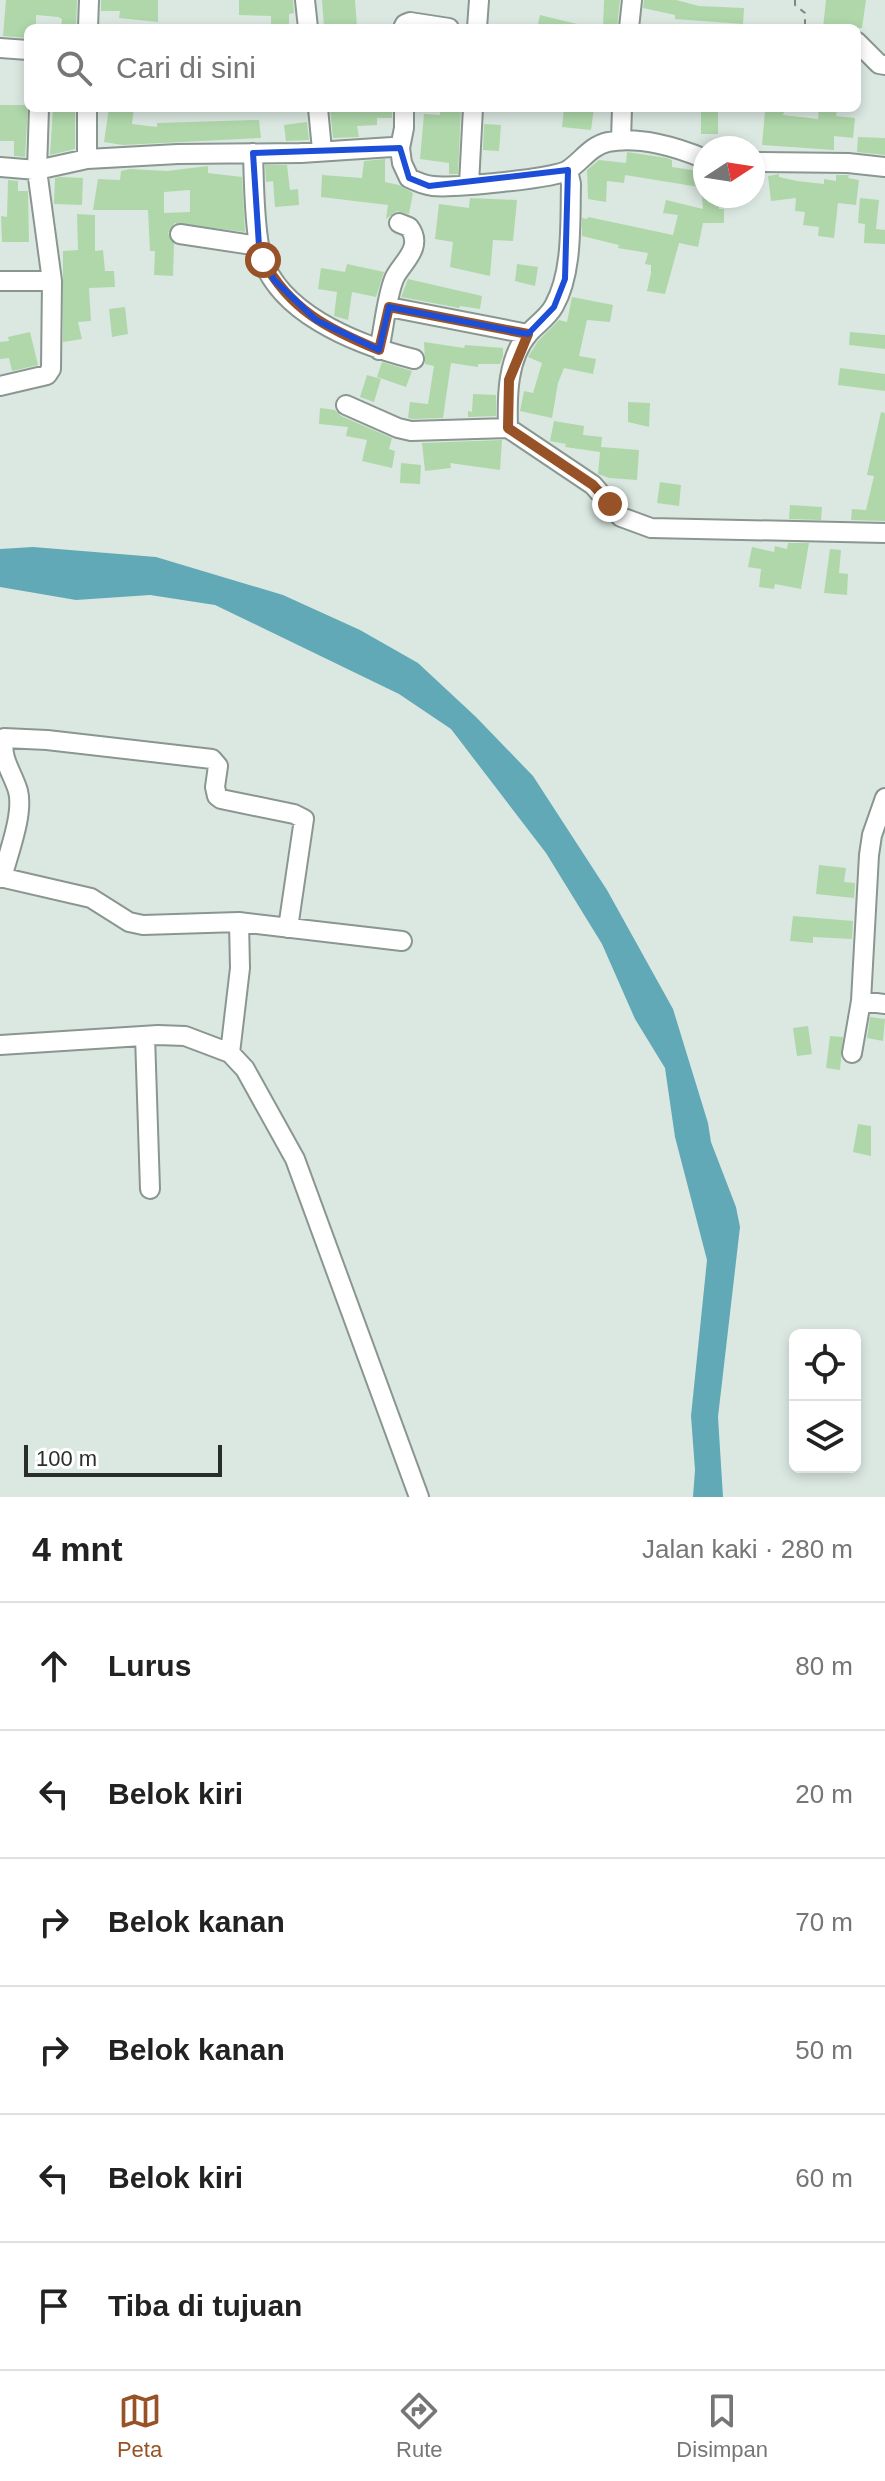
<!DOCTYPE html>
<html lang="id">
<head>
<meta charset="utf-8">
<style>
	:root { --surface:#fff; --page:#f2f2f2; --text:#222; --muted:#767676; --line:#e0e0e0; --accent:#975227 }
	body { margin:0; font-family:Helvetica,sans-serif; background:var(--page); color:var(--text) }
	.controls { position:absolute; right:24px; bottom:24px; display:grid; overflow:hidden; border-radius:12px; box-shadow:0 4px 12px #0003 }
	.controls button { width:72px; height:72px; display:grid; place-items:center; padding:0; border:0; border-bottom:2px solid var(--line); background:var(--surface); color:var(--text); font:40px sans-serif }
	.compass { position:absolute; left:693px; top:136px; width:72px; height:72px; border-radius:50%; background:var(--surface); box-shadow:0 4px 12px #0003; rotate:78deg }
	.scale { position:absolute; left:24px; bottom:20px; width:198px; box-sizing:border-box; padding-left:8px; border:4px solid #292e2c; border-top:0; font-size:22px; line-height:28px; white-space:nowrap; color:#292e2c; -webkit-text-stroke:6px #fff; paint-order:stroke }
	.stop { position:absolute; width:24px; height:24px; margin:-18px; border:6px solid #975227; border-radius:50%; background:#fff }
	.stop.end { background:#975227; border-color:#fff; box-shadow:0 2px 8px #0008 }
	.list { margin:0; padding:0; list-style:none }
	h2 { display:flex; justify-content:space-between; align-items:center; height:104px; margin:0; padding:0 32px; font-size:34px }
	h2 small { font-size:26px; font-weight:400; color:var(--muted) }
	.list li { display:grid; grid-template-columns:52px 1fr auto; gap:24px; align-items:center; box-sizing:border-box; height:128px; padding:0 32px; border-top:2px solid var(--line) }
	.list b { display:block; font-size:30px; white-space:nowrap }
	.list em { font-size:26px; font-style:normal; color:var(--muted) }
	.icon { flex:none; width:44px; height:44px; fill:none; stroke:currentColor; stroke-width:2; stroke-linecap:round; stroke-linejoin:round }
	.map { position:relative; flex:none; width:885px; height:1497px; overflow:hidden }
	.search { position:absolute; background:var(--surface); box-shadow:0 4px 12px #0003; left:24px; right:24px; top:24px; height:88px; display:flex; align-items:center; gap:20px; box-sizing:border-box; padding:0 28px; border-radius:12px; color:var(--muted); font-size:30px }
	.sheet { height:872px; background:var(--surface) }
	nav { display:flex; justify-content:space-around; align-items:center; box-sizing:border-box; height:112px; border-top:2px solid var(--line); background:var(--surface); font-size:22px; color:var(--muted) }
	nav a { display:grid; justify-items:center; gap:4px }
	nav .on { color:var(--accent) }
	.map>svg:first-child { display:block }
</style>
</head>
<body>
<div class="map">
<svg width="885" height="1497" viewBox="0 0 885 1497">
	<rect width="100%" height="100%" fill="#dbe8e1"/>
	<!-- water -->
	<path fill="#61a9b6" d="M33 547 156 557 283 595 360 630 418 663 476 717 533 776 607 890 673 1009 708 1123 711 1142 736 1207 740 1227 718 1417 723 1497H693L695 1470 691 1416 707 1260 675 1137 665 1068 635 1019 602 944 546 853 451 729 399 694 215 605 150 595 76 600 0 587V549Z"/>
	<!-- building -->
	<path fill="#afd7aa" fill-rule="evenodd" d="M6 0H77L76 28H61L62 19 58 17 36 15V28H28V38L3 36Z
		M101 0H158V22L119 18 120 11H101Z
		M239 0H293L294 13 289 14V28H271V16L239 15Z
		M322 0H355L357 27H324Z
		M604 0H620L617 28H603Z
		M644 0H676L699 6 744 8 743 24 675 19V15L643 8Z
		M826 0H866L862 28H823Z
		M540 15 577 24 576 28H537Z
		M0 105H28L25 157 14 156V141H0Z
		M53 108H75V149L50 155Z
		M109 108H134L132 124 157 127V123L259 120 261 138 123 145 104 142Z
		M330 108H392V118H377V125L357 126 359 137 333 138Z
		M440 108H461L458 174H449V163L420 159 424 114 440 115Z
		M564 108H594L591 130 562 127Z
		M701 108H718V134H701Z
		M819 108H837L836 116 855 118 853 138 834 136V150L762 145 765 111 784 112 783 115 818 119Z
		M307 122 309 140 286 141 284 125Z
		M484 124 501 125 499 151 483 150Z
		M858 137 885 138V155L857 152Z
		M627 152 667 158 672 160V167L705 172V188L625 175 624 183 607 181 606 202 588 199 587 170 599 160 626 163Z
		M385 159V182L399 185 413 193 409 214 397 211 386 219 388 205 321 197 322 175 362 178 364 161Z
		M265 165H287L290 190 298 189 299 205 275 207 273 181 266 182Z
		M208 166V173L242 177 245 232 175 223 168 233 174 244 173 276 154 275 155 251H150L148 210H93L98 179 120 180 121 171 130 169 167 171ZM190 190V212L164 213V192Z
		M779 174V177L797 181 824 184V179L836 181V175H849L848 178 859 180 856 205 838 203 834 238 818 236 819 227 803 225 805 212 795 211 796 198 771 201 768 176Z
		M60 177 83 178 82 205 54 204 55 178Z
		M8 180 18 181V191H28L29 242H2L1 216 7 217Z
		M702 196H719V209H724V223H703L698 247 679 243 665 294 647 291 651 273V265L645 264 648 253 618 248 619 245 582 236V218L587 219 588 217 673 235 678 215 663 213 666 200 703 209Z
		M470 198 517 200 513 241 493 240 490 276 450 267 453 242 435 239 439 204 469 208Z
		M860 198 879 200 876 229 885 230V244L864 243 865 224 858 223Z
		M77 214 95 215V251L103 250 105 271H114L115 287 89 288 91 321 78 322 82 339 63 342V251L78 250Z
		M347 264 384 272 376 297 352 292 348 320 334 316 337 292 318 289 321 268 345 272Z
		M517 264 538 267 535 286 515 281Z
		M408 279 482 296 480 309 460 306 459 308 401 297Z
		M572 297 613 305 610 322 587 320 579 356 596 359 593 374 564 368 558 383 552 418 520 411 524 391 533 393 542 363 528 357 538 341 559 320 567 322Z
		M125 307 128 334 112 337 109 309Z
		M30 332 38 365 12 371 9 358 0 359V342L9 341 8 337Z
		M850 332 885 335V349L849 345Z
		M424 342 464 348 465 345 503 348V356L500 364H478V367L451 363 443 418 412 419 408 418 410 402 428 404 434 366 425 364Z
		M382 362 412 371 406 387 377 377Z
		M840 368 885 374V391L838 385Z
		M367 375 381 379 374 402 360 397Z
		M473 394 496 395V416L468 417V411L472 412Z
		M628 402 650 403 649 427 628 422Z
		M320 408 335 410 341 416 392 438 389 449 395 451 392 468 362 461 367 440 346 436 348 427 319 424Z
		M881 412 885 413V521L851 520 852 509 866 510 874 476 867 475Z
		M554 421 584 426 583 435 602 437 601 447 639 450 637 480 609 478 598 474 600 452 565 447 566 444 550 441Z
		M502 440 500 470 450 463 451 468 425 471 422 443Z
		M401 463 421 465 420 484 400 483Z
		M660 482 681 485 679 506 657 503Z
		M790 505 822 507 821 520 789 519Z
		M788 543H809L801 589 775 584 774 589 759 587 761 569 748 567 752 547 774 552 775 546 787 549Z
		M830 549 841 550 839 573 848 574 847 595 824 593Z
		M819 865 846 868 844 882 855 883 854 898 816 894Z
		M793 916 853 921 852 939 813 937V943L790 941Z
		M870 1017 885 1019 883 1041 867 1038Z
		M808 1026 812 1054 797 1056 793 1028Z
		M830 1036 843 1037 840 1070 826 1068Z
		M858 1124 871 1126V1156L853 1152Z"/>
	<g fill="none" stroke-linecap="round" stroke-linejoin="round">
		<defs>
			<path id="minor" d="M305 0 308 28
				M88 28 89 0
				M403 28 405 24 410 22 449 28
				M477 28 479 0
				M629 28 632 0
				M857 42 879 64 885 65
				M0 48 28 50
				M318 108 322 150
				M621 140 622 108
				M400 148 404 128V108
				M253 153C254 183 254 216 259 245 270 312 358 345 414 359
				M87 159V108
				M753 162 848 163 885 167
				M0 167 37 170 87 159 178 154 301 153 392 147 400 148 402 163 409 178C417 182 424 185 433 186 451 188 555 179 568 170 582 161 590 146 608 142 639 136 677 147 705 159
				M469 184 473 108
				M180 234 259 246
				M0 281H52
				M389 307 528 334
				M379 350C384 329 386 299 394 279 400 264 425 248 409 227L399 223
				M0 386 47 375 51 369 52 281 37 170 39 108
				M346 405 398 428 411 431 508 428 593 485 621 517 651 528 885 533
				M508 428C507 397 507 358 529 333 537 324 548 317 554 306 573 272 570 223 571 184L568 170
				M0 877 91 898 129 922 143 925 239 922 402 941
				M2 878C8 854 24 814 18 791 13 773 0 759 4 738L47 740 212 759 218 766 215 787 217 796 221 799 294 814 304 819 288 928
				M861 1001 885 1004
				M145 1036 150 1189
				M0 1045 158 1035 185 1036 230 1053 245 1069 295 1159 419 1497
				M230 1053 240 968 239 922
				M852 1053 861 1001 869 855 872 835 885 798"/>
		</defs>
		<!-- minor casing -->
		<use href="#minor" stroke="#8a9690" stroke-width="22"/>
		<!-- path -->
		<path stroke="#7d8682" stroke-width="2" stroke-dasharray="6 6" stroke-linecap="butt" d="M795 0V5L805 13V28"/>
		<!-- minor -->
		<use href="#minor" stroke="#fff" stroke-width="18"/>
	</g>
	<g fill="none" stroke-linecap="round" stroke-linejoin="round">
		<!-- route -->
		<path stroke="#975227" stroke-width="10" d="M263 260C290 310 328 329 379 350L389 307 528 334 509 380 508 428 593 485 610 504"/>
	</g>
	<!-- marked area -->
	<path fill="none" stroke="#1d4ed8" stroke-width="6" stroke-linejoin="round" d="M400 148 409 178 429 186 568 170 565 279 554 307 528 334 389 307 379 350 316 320 274 280 259 246 253 153Z"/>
</svg>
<div class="controls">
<button><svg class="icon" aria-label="locate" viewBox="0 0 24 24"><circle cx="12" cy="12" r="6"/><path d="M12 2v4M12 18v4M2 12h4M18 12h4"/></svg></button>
<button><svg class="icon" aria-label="layers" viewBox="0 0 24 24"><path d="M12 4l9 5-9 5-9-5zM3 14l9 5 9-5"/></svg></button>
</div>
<svg class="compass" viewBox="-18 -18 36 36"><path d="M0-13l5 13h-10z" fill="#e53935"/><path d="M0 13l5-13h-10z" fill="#767676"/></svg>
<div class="scale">100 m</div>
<div class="stop" style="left:263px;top:260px"></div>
<div class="stop end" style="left:610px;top:504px"></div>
<div class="search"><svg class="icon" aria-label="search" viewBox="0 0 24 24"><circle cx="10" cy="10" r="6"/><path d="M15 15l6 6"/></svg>Cari di sini</div>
</div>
<section class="sheet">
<h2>4 mnt<small>Jalan kaki · 280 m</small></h2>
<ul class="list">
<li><svg class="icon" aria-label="ahead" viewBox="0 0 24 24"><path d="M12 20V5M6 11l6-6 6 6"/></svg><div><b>Lurus</b></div><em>80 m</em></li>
<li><svg class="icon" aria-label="left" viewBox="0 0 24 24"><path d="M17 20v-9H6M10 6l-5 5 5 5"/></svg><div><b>Belok kiri</b></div><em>20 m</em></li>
<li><svg class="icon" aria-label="right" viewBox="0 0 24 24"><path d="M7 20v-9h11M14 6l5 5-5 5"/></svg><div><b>Belok kanan</b></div><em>70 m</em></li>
<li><svg class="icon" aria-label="right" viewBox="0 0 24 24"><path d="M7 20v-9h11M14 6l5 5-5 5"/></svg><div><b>Belok kanan</b></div><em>50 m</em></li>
<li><svg class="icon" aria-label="left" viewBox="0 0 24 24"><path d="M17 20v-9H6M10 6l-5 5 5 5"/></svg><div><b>Belok kiri</b></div><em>60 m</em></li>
<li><svg class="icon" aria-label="arrive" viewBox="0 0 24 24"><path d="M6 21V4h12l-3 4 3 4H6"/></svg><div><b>Tiba di tujuan</b></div></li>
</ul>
</section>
<nav>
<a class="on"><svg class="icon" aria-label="map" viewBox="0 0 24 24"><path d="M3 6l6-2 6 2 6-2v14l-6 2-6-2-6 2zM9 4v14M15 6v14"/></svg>Peta</a>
<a><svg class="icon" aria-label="directions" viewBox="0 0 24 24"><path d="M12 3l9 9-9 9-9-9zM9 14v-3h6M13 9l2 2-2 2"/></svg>Rute</a>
<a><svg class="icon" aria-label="saved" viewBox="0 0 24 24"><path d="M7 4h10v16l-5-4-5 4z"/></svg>Disimpan</a>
</nav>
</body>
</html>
